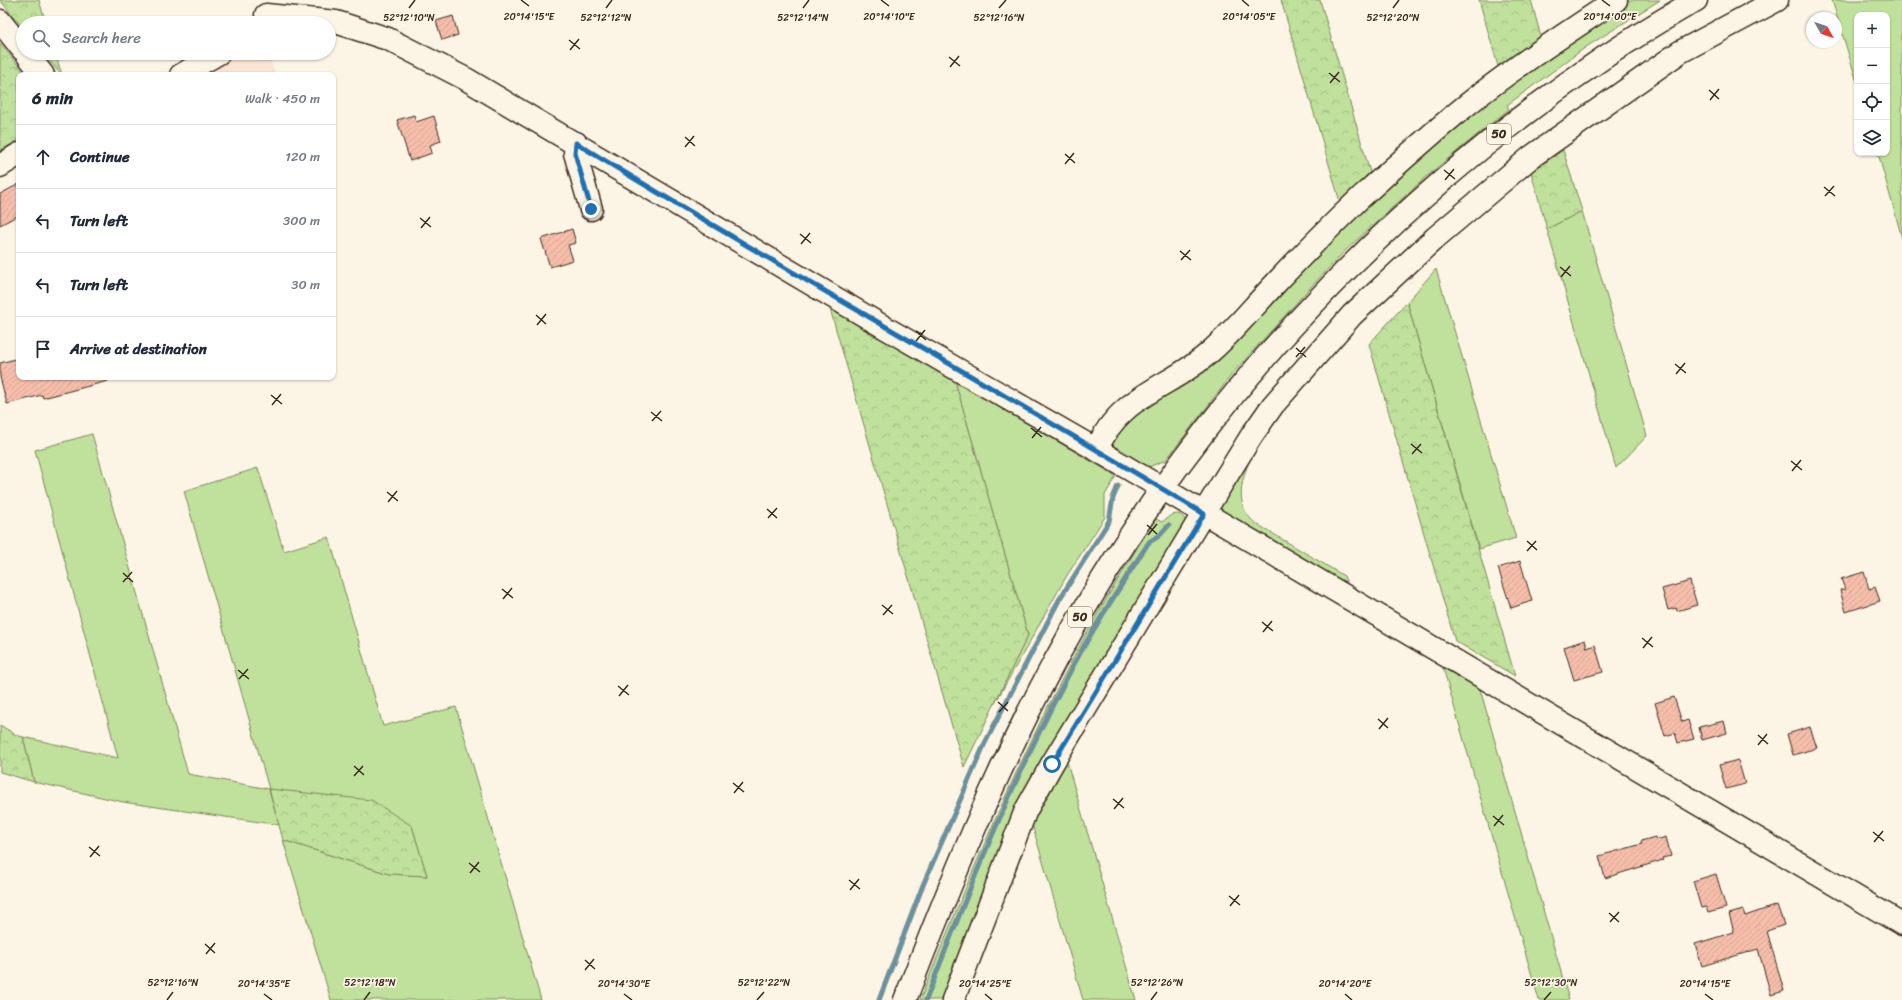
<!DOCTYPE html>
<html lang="en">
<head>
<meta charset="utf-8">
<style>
	:root { --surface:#fff; --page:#f2f2f3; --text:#1f2937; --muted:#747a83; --line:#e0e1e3 }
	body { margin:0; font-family:Sriracha,sans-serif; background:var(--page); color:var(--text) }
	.controls { position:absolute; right:12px; top:12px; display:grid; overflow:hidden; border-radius:8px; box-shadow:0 1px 3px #0004 }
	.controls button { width:36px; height:36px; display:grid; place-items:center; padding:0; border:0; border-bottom:1px solid var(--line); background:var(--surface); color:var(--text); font:20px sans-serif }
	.compass { position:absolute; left:1806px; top:12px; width:36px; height:36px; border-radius:50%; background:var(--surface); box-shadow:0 1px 3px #0004; rotate:130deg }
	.stop { position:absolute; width:12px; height:12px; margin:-9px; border:3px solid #1f6fb2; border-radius:50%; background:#fff }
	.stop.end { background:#1f6fb2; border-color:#fff; box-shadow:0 1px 4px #0008 }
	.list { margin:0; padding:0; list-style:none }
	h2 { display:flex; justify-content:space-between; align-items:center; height:52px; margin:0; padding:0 16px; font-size:17px }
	h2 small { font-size:13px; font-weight:400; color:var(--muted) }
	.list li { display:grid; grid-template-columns:26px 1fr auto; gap:12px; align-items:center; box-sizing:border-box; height:64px; padding:0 16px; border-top:1px solid var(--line) }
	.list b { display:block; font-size:15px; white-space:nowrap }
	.list em { font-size:13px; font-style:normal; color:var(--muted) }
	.icon { flex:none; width:22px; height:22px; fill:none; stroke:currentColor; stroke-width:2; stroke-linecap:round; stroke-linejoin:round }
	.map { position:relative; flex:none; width:1902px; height:1000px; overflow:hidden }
	.search { position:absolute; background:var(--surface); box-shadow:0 1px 3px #0004; left:16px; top:16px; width:320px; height:44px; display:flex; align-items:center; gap:10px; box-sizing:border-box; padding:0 14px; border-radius:22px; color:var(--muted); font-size:15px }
	.panel { position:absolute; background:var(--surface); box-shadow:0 1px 3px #0004; left:16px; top:72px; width:320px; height:308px; border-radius:8px }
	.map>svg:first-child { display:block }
</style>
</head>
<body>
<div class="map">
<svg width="1902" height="1000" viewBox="0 0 1902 1000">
	<defs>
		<pattern id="forest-crowns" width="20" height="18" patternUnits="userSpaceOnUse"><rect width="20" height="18" fill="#bfe19b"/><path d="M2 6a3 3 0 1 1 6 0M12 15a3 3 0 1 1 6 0" fill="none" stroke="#a5c185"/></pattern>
		<pattern id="building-hatch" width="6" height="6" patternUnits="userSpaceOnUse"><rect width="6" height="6" fill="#f6beab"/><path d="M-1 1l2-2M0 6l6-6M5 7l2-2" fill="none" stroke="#d4a393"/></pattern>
	</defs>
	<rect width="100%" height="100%" fill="#fcf5e5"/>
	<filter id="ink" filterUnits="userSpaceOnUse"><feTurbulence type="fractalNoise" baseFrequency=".025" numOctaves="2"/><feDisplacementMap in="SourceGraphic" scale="8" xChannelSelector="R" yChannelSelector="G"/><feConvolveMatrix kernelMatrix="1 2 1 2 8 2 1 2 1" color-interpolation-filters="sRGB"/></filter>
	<g filter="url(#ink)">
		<!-- built -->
		<path fill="#fae4d4" d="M236 53H268L275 75H218L216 68Z"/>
		<!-- green -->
		<path fill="#bfe19b" stroke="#7d865c" d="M1628 0H1660L1586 47 1507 105 1509 109 1428 175 1346 250 1308 290 1233 373 1166 460 1141 470 1115 449 1112 442 1116 429 1282 283 1464 113 1619 3Z
			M1832 0H1902V238L1878 153H1887V15H1857V82Z
			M1582 211 1647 436 1616 468 1547 229Z
			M1436 269 1516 538 1479 549 1407 302Z
			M955 381 1116 476 1105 495V517L1066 577 994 705 1028 635Z
			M1277 411C1261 441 1220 494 1255 523L1344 576 1350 591 1220 511 1221 504Z
			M92 434 188 774 269 789 184 491 258 468 284 551 329 537 383 726 456 707 541 1000H331L283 840 389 874 427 876 412 826 269 790 280 825 123 802 34 782 23 737 118 758 35 450Z
			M1178 514C1185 516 1186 521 1186 528L960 954 942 1000H920C977 858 1035 717 1114 586 1128 564 1141 540 1156 519L1162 522 1171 515Z
			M1443 668 1480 689 1569 1000H1539Z
			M1067 762 1136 1000H1083L1032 824Z"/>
		<!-- forest -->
		<path fill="url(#forest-crowns)" stroke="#7d865c" d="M0 0H39L46 23H23V28Z
			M1281 0H1320L1370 172 1340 202Z
			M1479 0H1531L1541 37 1498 66Z
			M0 43 26 75H19V140L0 151Z
			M43 53H55L62 75H61Z
			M1563 150 1582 211 1547 229 1531 172Z
			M1407 302 1515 676 1455 641 1369 344Z
			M830 309 955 381 1028 635 964 767Z
			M0 725 16 735 23 737 34 782 0 772Z
			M269 789 371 800 412 826 427 876 389 874 283 840Z"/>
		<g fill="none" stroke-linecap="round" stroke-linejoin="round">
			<!-- stream -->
			<path stroke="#6d909d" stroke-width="5" d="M879 1000 923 885 985 743 1059 600 1109 521 1113 498 1118 486
				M926 1000C967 894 1009 788 1062 687 1087 637 1118 590 1149 542L1159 536 1169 525"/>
		</g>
		<!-- building -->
		<path fill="url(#building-hatch)" stroke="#3b2a1e" d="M453 16 458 35 442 40 436 21Z
			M414 115 416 122 434 116 441 141 430 145 432 153 410 161 397 120Z
			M19 184V215L0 225V194Z
			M572 229 576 243 568 245 573 260 550 267 541 239Z
			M19 358V377H108V381L43 398 42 395 7 404 0 377V363Z
			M1520 561 1532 601 1511 608 1498 568Z
			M1864 572 1869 589 1875 587 1880 601 1846 612 1840 590 1845 589 1841 579Z
			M1690 581 1697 605 1677 611 1676 608 1668 610 1662 589Z
			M1585 640 1587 648 1595 645 1603 672 1574 680 1564 647Z
			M1674 697 1682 722 1688 720 1694 739 1678 743 1675 733 1665 736 1655 703Z
			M1724 721 1727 733 1702 740 1699 727Z
			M1810 727 1817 748 1793 755 1787 734Z
			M1738 760 1745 784 1726 789 1719 765Z
			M1655 837 1656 840 1666 837 1671 856 1662 858 1663 860 1605 878 1599 856 1642 844 1641 841Z
			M1716 874 1726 908 1708 913 1706 907 1701 908 1693 881Z
			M1777 905 1784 925 1767 931 1784 991 1771 995 1758 949 1702 966 1695 944 1734 932 1729 914 1743 910 1745 916Z"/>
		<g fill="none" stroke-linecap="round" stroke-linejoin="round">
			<defs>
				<path id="minor" d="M266 15 336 22 388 39 466 79 889 330 1097 450 1902 924
					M0 21 23 50
					M26 53 43 75
					M181 75 219 53
					M576 143 575 153 591 209
					M0 166 19 154
					M1097 450C1117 396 1172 387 1210 352 1234 331 1253 307 1275 284 1302 255 1330 227 1358 200 1392 169 1427 137 1463 108 1511 69 1564 35 1616 0
					M953 1000 1026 810 1052 764 1203 514 1252 435 1273 405 1352 315 1435 238 1531 157 1680 52 1777 0"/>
				<path id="major" d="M905 1000C950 884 997 768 1056 659 1204 386 1428 156 1696 0"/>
			</defs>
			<!-- minor casing -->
			<use href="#minor" stroke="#3b2a1e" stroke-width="25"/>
			<!-- major casing -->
			<use href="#major" stroke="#3b2a1e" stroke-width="25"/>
			<!-- minor -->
			<use href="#minor" stroke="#fcf5e5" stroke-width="22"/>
			<!-- major -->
			<use href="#major" stroke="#fcf5e5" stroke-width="22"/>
		</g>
	</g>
	<g fill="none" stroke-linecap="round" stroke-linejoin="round" filter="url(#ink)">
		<!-- route -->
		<path stroke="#1f6fb2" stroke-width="5" d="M591 209 575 153 576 143C783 270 996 388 1204 514L1052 764"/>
	</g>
	<!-- ticks -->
	<path fill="none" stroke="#3b2a1e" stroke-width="1.5" d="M521 0 529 6M881 0 889 6M1242 0 1249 6M1602 0 1610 6M409 8 415 0M606 8 612 0M803 8 809 0M999 8 1006 0M1393 8 1399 0M569 40 580 49M570 50 579 39M949 57 960 66M950 67 959 56M1329 73 1340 82M1330 83 1339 72M1709 90 1719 99M1710 100 1719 89M685 137 695 146M685 147 694 136M1065 154 1075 163M1065 164 1074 153M1444 170 1455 179M1445 180 1454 169M1824 187 1835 196M1825 196 1834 186M420 218 431 227M421 228 430 217M800 234 811 243M801 244 810 233M1180 251 1191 260M1181 260 1190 250M1560 267 1571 276M1561 277 1570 266M536 315 546 324M537 325 546 314M916 331 926 340M916 341 925 330M1296 348 1306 357M1296 357 1305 347M1675 364 1686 373M1676 374 1685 363M271 395 282 404M272 405 281 394M651 412 662 421M652 421 661 411M1031 428 1042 437M1032 438 1041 427M1411 444 1422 453M1412 454 1421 444M1791 461 1802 470M1792 471 1801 460M387 492 398 501M388 502 397 491M767 509 777 518M768 518 777 508M1147 525 1157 534M1148 535 1157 524M1527 541 1537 550M1527 551 1536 541M123 573 133 582M123 582 132 572M502 589 513 598M503 599 512 588M882 605 893 614M883 615 892 605M1262 622 1273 631M1263 632 1272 621M1642 638 1653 647M1643 648 1652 637M238 670 249 679M239 679 248 669M618 686 629 695M619 696 628 685M998 702 1008 711M999 712 1008 702M1378 719 1388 728M1379 729 1388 718M1758 735 1768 744M1758 745 1767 734M354 766 364 775M354 776 363 766M733 783 744 792M734 793 743 782M1113 799 1124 808M1114 809 1123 798M1493 816 1504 825M1494 826 1503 815M1873 832 1884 841M1874 842 1883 831M89 847 100 856M90 857 99 846M469 863 480 872M470 873 479 862M849 880 860 889M850 890 859 879M1229 896 1240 905M1230 906 1239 895M1609 913 1619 922M1610 922 1619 912M205 944 215 953M206 954 215 943M585 960 595 969M585 970 594 959M264 994 272 1000M624 994 632 1000M985 994 992 1000M1345 994 1352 1000M1705 994 1713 1000M167 1000 173 992M364 1000 370 992M757 1000 764 992M1151 1000 1157 992M1544 1000 1551 992"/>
	<g text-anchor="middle" stroke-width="3.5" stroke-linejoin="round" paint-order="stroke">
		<!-- shield labels -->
		<g fill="#fcf5e5" stroke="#75675a" stroke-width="1">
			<rect x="1487" y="124" width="24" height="20" rx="3"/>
			<rect x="1068" y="607" width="24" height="20" rx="3"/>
		</g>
		<g font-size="12" font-weight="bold" fill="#3b2a1e">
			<text x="1499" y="138">50</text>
			<text x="1080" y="621">50</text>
		</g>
	</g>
	<g font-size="10" text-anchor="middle" fill="#3b2a1e" stroke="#fcf5e5" stroke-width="3.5" stroke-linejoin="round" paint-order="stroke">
		<text x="529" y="20">20°14'15"E</text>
		<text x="889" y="20">20°14'10"E</text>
		<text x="1249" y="20">20°14'05"E</text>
		<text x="1610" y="20">20°14'00"E</text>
		<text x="409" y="21">52°12'10"N</text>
		<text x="606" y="21">52°12'12"N</text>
		<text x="803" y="21">52°12'14"N</text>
		<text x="999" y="21">52°12'16"N</text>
		<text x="1393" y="21">52°12'20"N</text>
		<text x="173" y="986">52°12'16"N</text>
		<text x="370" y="986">52°12'18"N</text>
		<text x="764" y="986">52°12'22"N</text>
		<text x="1157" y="986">52°12'26"N</text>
		<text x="1551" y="986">52°12'30"N</text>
		<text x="264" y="987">20°14'35"E</text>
		<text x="624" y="987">20°14'30"E</text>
		<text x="985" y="987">20°14'25"E</text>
		<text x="1345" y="987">20°14'20"E</text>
		<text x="1705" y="987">20°14'15"E</text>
	</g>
</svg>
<div class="controls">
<button>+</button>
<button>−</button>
<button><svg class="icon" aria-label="locate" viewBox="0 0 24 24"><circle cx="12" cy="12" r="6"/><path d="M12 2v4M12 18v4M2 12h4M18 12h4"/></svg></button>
<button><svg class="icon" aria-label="layers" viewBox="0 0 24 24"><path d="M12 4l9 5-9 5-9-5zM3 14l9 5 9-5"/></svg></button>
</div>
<svg class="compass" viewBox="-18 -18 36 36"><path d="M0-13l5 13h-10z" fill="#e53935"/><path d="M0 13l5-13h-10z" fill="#747a83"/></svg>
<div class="stop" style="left:1052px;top:764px"></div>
<div class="stop end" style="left:591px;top:209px"></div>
<div class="search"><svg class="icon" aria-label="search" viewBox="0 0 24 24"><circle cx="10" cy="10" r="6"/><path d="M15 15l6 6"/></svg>Search here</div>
<section class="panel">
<h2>6 min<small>Walk · 450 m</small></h2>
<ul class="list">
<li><svg class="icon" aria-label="ahead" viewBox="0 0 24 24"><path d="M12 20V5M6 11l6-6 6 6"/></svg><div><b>Continue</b></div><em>120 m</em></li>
<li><svg class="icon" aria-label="left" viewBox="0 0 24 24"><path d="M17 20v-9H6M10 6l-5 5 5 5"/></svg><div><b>Turn left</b></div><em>300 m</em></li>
<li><svg class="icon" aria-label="left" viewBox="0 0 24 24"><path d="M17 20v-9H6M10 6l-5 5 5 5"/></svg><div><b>Turn left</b></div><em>30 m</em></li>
<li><svg class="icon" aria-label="arrive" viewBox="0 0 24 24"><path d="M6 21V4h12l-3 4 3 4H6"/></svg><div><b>Arrive at destination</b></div></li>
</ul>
</section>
</div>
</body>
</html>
